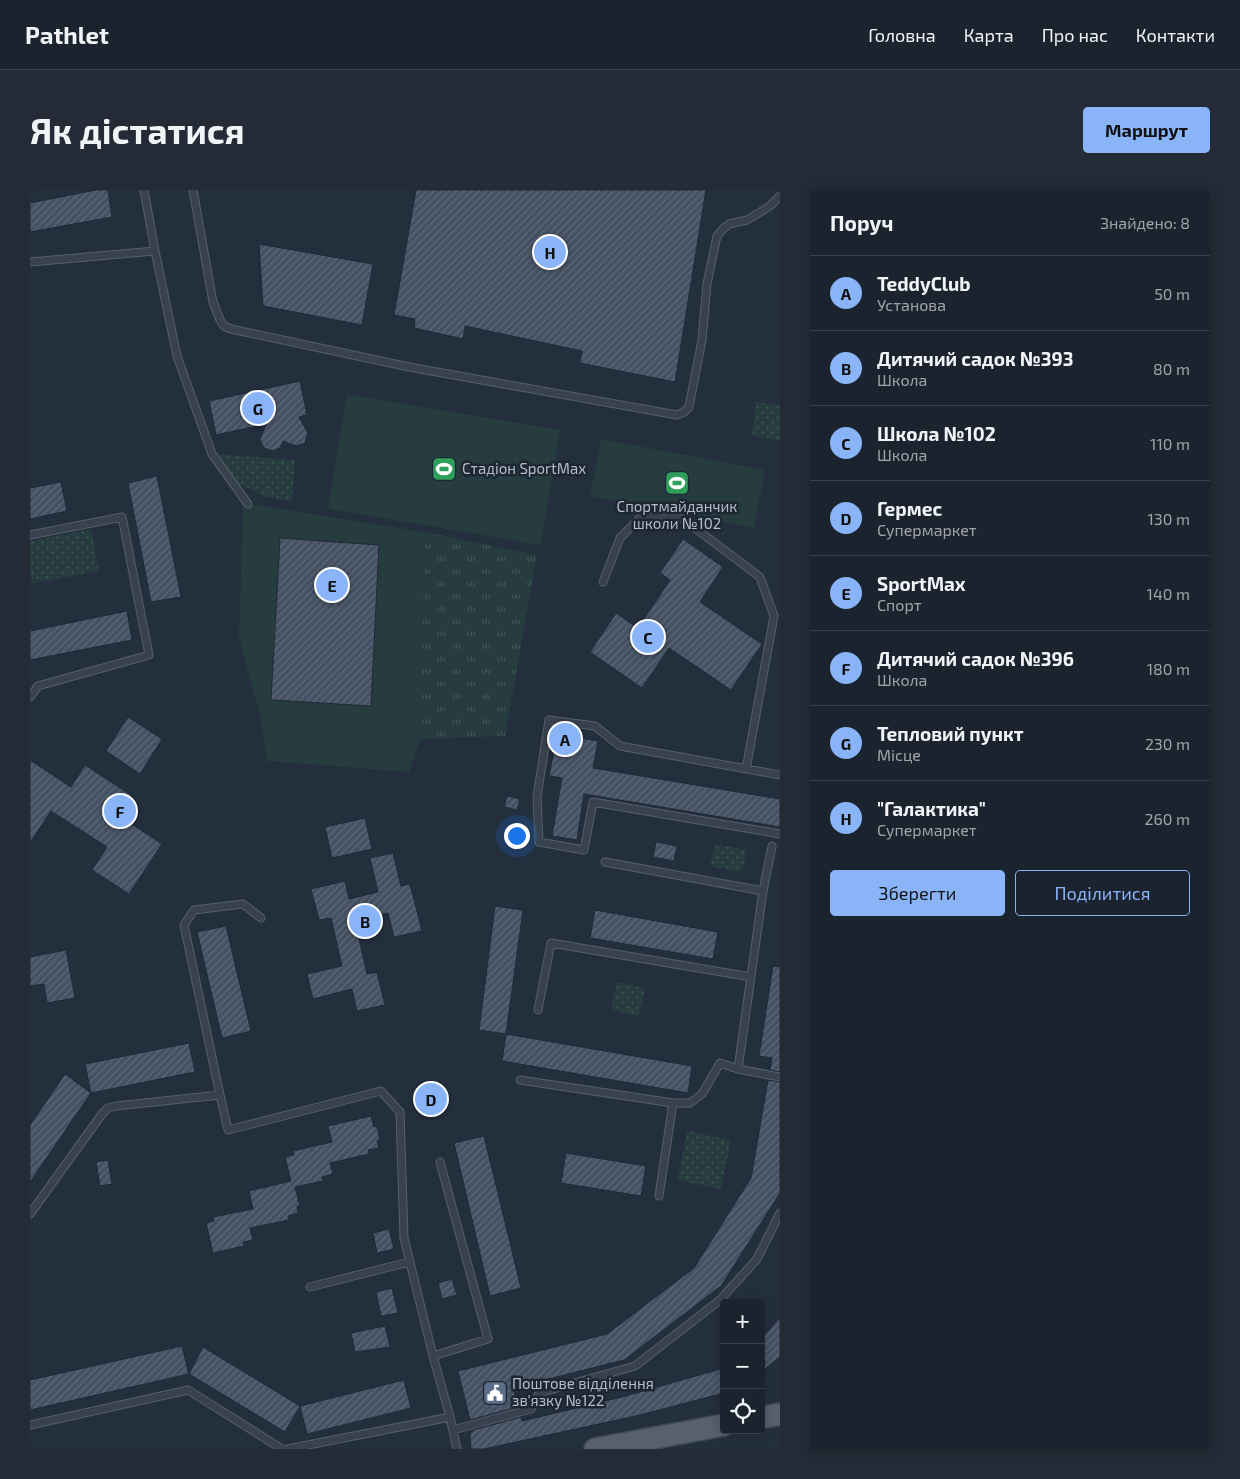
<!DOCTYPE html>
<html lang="uk">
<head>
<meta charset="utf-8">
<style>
	:root { --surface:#1b232e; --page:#242b36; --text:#f1f3f6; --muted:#a0a4aa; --line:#39404a; --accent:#8ab4f8 }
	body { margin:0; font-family:"Exo 2",sans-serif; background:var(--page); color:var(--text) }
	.controls { position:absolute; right:15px; bottom:15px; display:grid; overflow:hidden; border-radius:5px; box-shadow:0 2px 12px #0003 }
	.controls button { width:45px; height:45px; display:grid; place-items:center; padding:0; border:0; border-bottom:1px solid var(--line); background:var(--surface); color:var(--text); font:25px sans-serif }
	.you { position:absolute; left:486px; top:645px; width:18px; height:18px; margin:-12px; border:4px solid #fff; border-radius:50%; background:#1a73e8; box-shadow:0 0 0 8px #1a73e833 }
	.badge { display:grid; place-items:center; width:32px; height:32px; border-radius:50%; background:var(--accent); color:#111; font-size:16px; font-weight:700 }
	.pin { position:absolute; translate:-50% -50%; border:2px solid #fff; box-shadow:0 1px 5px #0006 }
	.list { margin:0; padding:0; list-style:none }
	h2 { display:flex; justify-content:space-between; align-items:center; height:65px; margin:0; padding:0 20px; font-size:21px }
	h2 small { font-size:16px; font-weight:400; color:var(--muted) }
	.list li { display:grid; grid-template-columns:32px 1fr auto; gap:15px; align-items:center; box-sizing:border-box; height:75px; padding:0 20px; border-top:1px solid var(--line) }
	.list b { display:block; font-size:19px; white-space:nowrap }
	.list p { margin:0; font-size:16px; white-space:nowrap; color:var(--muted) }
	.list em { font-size:16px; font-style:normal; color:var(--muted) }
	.actions { display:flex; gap:10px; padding:15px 20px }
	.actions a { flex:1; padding:11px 0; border:1px solid var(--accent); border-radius:5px; text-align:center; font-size:18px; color:var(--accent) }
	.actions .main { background:var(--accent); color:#111 }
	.icon { flex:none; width:28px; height:28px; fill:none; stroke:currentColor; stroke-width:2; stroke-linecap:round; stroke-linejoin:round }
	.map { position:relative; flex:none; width:750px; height:1259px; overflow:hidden; border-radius:5px }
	header { display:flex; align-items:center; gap:30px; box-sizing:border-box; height:70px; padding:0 25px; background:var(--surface); border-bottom:1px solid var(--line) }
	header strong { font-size:24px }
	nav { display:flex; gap:28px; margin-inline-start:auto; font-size:18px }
	.intro { display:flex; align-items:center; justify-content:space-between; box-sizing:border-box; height:120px; padding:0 30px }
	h1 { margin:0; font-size:35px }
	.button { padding:12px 22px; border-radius:5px; background:var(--accent); color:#111; font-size:18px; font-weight:700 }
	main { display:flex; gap:30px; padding:0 30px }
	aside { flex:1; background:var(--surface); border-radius:5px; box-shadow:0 2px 12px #0003 }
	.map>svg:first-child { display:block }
</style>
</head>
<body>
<header>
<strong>Pathlet</strong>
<nav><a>Головна</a><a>Карта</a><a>Про нас</a><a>Контакти</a></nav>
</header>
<div class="intro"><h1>Як дістатися</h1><a class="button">Маршрут</a></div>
<main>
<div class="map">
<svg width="750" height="1259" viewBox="0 0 750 1259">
	<defs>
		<pattern id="grass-tufts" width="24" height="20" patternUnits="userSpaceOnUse" patternTransform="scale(1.25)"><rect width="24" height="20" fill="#263c3f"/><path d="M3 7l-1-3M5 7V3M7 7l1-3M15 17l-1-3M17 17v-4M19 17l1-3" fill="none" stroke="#435659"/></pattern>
		<pattern id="park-dots" width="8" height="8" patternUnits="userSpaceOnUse" patternTransform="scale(1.25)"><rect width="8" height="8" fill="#263c3f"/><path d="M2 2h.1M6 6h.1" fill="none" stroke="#435659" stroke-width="1.8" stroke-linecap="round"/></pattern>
		<pattern id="building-hatch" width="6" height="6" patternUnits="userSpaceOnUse" patternTransform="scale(1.25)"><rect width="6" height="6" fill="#455162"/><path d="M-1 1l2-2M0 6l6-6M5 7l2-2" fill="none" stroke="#5d6877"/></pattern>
	</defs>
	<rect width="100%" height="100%" fill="#242f3e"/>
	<!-- grass -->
	<path fill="url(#grass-tufts)" d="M395 342 507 365 475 546 390 549 389 495Z"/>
	<!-- park -->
	<path fill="url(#park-dots)" d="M726 212 750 215V250L722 246Z
		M185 264 265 270 262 311 233 306 206 292Z
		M61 339 69 381 3 393 0 379V351Z
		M685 654 717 660 712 682 680 676Z
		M587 792 615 798 609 826 581 820Z
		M657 941 701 950 691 999 648 990Z"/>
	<!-- pitch -->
	<path fill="#263c3f" d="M317 204 530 240 511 355 298 319Z
		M571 249 735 280 724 338 560 306Z
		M213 313 395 342 390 549 379 582 237 571 231 529 209 448Z"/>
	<!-- building -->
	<path fill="url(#building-hatch)" stroke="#1f2835" d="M66 0H78L82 27 0 42V13Z
		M386 0H676L645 192 550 173 552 161 435 136 433 149 384 138 385 129 364 125Z
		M229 54 343 74 332 135 233 116Z
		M270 191 277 225 269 227 278 243 275 253 266 256 253 251 250 258 242 261 234 258 230 250 236 234 186 245 179 211Z
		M127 286 151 407 121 412 98 293Z
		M31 292 37 321 0 329V298Z
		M250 348 349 355 341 516 241 510Z
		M653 349 693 377 670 412 732 454 701 500 639 458 612 498 560 462 586 423 608 438 640 390 630 383Z
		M97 421 102 450 0 470V441Z
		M98 527 132 549 110 584 76 561Z
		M527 544 568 551 563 578 750 609V637L554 604 547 650 522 646 532 588 519 586Z
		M0 570 41 597 55 575 101 605 88 625 132 654 99 704 62 680 77 657 21 621 0 653Z
		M477 606 490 609 487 620 474 617Z
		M335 628 342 659 302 668 295 637Z
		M626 652 647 656 644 671 623 667Z
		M363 663 371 696 380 694 392 741 364 747 358 723 325 731 337 784 347 782 355 815 327 821 322 799 283 809 277 784 312 776 301 728 289 730 281 699 315 691 319 709 348 702 340 668Z
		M465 716 493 720 476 844 449 840Z
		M565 720 688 742 683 769 560 748Z
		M196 736 221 841 192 848 167 742Z
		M36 760 45 808 17 813 14 794 0 796V767Z
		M743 776 750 777V882L740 880 742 868 729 866Z
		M476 844 662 876 658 903 472 871Z
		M159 853 165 882 61 903 55 874Z
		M35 884 61 903 0 992V935Z
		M738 890 750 892V1003L691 1096 594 1170 483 1198 488 1217 440 1230 428 1181 577 1144 664 1078 721 988Z
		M405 897 411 918 396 922 390 901Z
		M341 926 344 937 347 936 350 950H347L349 958 338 960 339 964 300 973 303 984 292 987 293 991 265 997 270 1016H267L268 1023 258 1026 259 1030 220 1038 223 1050 213 1052 214 1056 183 1063 176 1033 184 1031 183 1027 223 1019 219 1001 261 991 255 967 264 965 263 961 302 952 298 936Z
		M454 946 491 1098 460 1106 424 953Z
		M536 963 616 976 611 1006 531 993Z
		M78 970 82 994 70 996 66 972Z
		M359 1039 364 1059 347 1063 343 1043Z
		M422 1089 427 1105 412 1109 408 1093Z
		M362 1098 368 1123 351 1126 346 1102Z
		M750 1127V1167L731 1182V1149Z
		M355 1136 360 1157 325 1162 321 1143Z
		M152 1156 159 1184 0 1220V1190Z
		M173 1157 270 1216 255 1242 159 1184Z
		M694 1178V1203L610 1225 454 1259H441L440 1243 443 1242V1240L491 1227 492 1231 592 1207Z
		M374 1190 381 1218 277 1244 270 1216Z"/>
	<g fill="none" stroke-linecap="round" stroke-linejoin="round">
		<defs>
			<path id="lane" d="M114 0 125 61 147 166 182 264 218 314
				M163 0 183 112 190 130 194 136 201 139 379 177 647 225 654 222 659 217 672 150 677 94 687 46 693 39 699 34 717 30 740 16 750 6
				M0 72 125 61
				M0 345 92 327 119 465 8 496 0 507
				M573 392 590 348 611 327 653 329 730 387 744 426 716 579
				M750 585 590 556 565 536 519 530 507 607 509 652 554 660 563 612 750 644
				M742 656 733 701 708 879 750 887
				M575 672 733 701
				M508 820 521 753 721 787
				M490 890 643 913H660L672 904 690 873 708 879
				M190 905 154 735 164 720 213 714 231 728
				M410 972 458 1149 403 1166 420 1227 427 1259
				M629 1006 643 913
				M0 1024 72 924 78 918 86 916 190 905 198 940 351 901 370 922 374 1048 403 1166
				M280 1097 379 1072
				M0 1235 158 1200 252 1259
				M423 1240 501 1219 509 1203 605 1176 690 1110 727 1069 750 1023
				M258 1259 420 1227"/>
			<path id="primary" d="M731 1228 750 1224
				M565 1259 694 1235"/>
		</defs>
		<!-- lane casing -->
		<use href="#lane" stroke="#565f6c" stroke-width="9"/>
		<!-- primary casing -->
		<use href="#primary" stroke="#414a57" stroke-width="24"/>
		<!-- lane -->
		<use href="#lane" stroke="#38414e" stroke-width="7"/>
		<!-- primary -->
		<use href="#primary" stroke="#56606e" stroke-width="21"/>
	</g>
	<!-- icons -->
	<defs>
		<symbol id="stadium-square" viewBox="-11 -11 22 22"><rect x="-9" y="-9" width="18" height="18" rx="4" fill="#2e9e5b" stroke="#1d2633"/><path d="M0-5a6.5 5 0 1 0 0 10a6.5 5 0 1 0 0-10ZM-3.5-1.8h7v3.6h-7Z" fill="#fff"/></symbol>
		<symbol id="civic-square" viewBox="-11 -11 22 22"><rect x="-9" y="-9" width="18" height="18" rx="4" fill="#5c6f8a" stroke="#1d2633"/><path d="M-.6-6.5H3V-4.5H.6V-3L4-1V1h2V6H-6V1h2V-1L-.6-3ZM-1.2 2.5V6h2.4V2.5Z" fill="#fff"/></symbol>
	</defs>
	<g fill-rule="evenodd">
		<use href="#stadium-square" x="400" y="265" width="28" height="28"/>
		<use href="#stadium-square" x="633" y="279" width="28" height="28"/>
		<use href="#civic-square" x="451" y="1189" width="28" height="28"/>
	</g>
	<g text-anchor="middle" stroke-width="5" stroke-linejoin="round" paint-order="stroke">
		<!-- poi labels -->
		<g font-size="15" fill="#b4bcc9" stroke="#1d2633" text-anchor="start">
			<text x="432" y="284">Стадіон SportMax</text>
			<text x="647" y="322" text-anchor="middle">Спортмайданчик<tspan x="647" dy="17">школи №102</tspan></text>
			<text x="482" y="1199">Поштове відділення<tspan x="482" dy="17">зв'язку №122</tspan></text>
		</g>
	</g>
</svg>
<div class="controls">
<button>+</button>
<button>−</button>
<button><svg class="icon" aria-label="locate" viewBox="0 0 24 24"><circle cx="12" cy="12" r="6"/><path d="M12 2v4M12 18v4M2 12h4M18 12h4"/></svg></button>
</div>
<div class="you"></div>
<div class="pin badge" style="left:535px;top:549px">A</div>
<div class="pin badge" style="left:335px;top:731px">B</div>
<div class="pin badge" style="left:618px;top:447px">C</div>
<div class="pin badge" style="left:401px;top:909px">D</div>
<div class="pin badge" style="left:302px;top:395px">E</div>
<div class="pin badge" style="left:90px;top:621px">F</div>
<div class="pin badge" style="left:228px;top:218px">G</div>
<div class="pin badge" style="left:520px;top:62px">H</div>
</div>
<aside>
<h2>Поруч<small>Знайдено: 8</small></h2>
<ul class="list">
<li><span class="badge">A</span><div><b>TeddyClub</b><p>Установа</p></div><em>50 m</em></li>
<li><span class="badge">B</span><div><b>Дитячий садок №393</b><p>Школа</p></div><em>80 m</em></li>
<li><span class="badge">C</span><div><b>Школа №102</b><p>Школа</p></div><em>110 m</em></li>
<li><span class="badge">D</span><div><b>Гермес</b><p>Супермаркет</p></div><em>130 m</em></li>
<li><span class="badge">E</span><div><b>SportMax</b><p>Спорт</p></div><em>140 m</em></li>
<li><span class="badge">F</span><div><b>Дитячий садок №396</b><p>Школа</p></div><em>180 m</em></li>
<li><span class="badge">G</span><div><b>Тепловий пункт</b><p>Місце</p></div><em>230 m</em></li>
<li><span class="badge">H</span><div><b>&quot;Галактика&quot;</b><p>Супермаркет</p></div><em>260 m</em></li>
</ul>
<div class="actions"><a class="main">Зберегти</a><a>Поділитися</a></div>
</aside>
</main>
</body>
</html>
